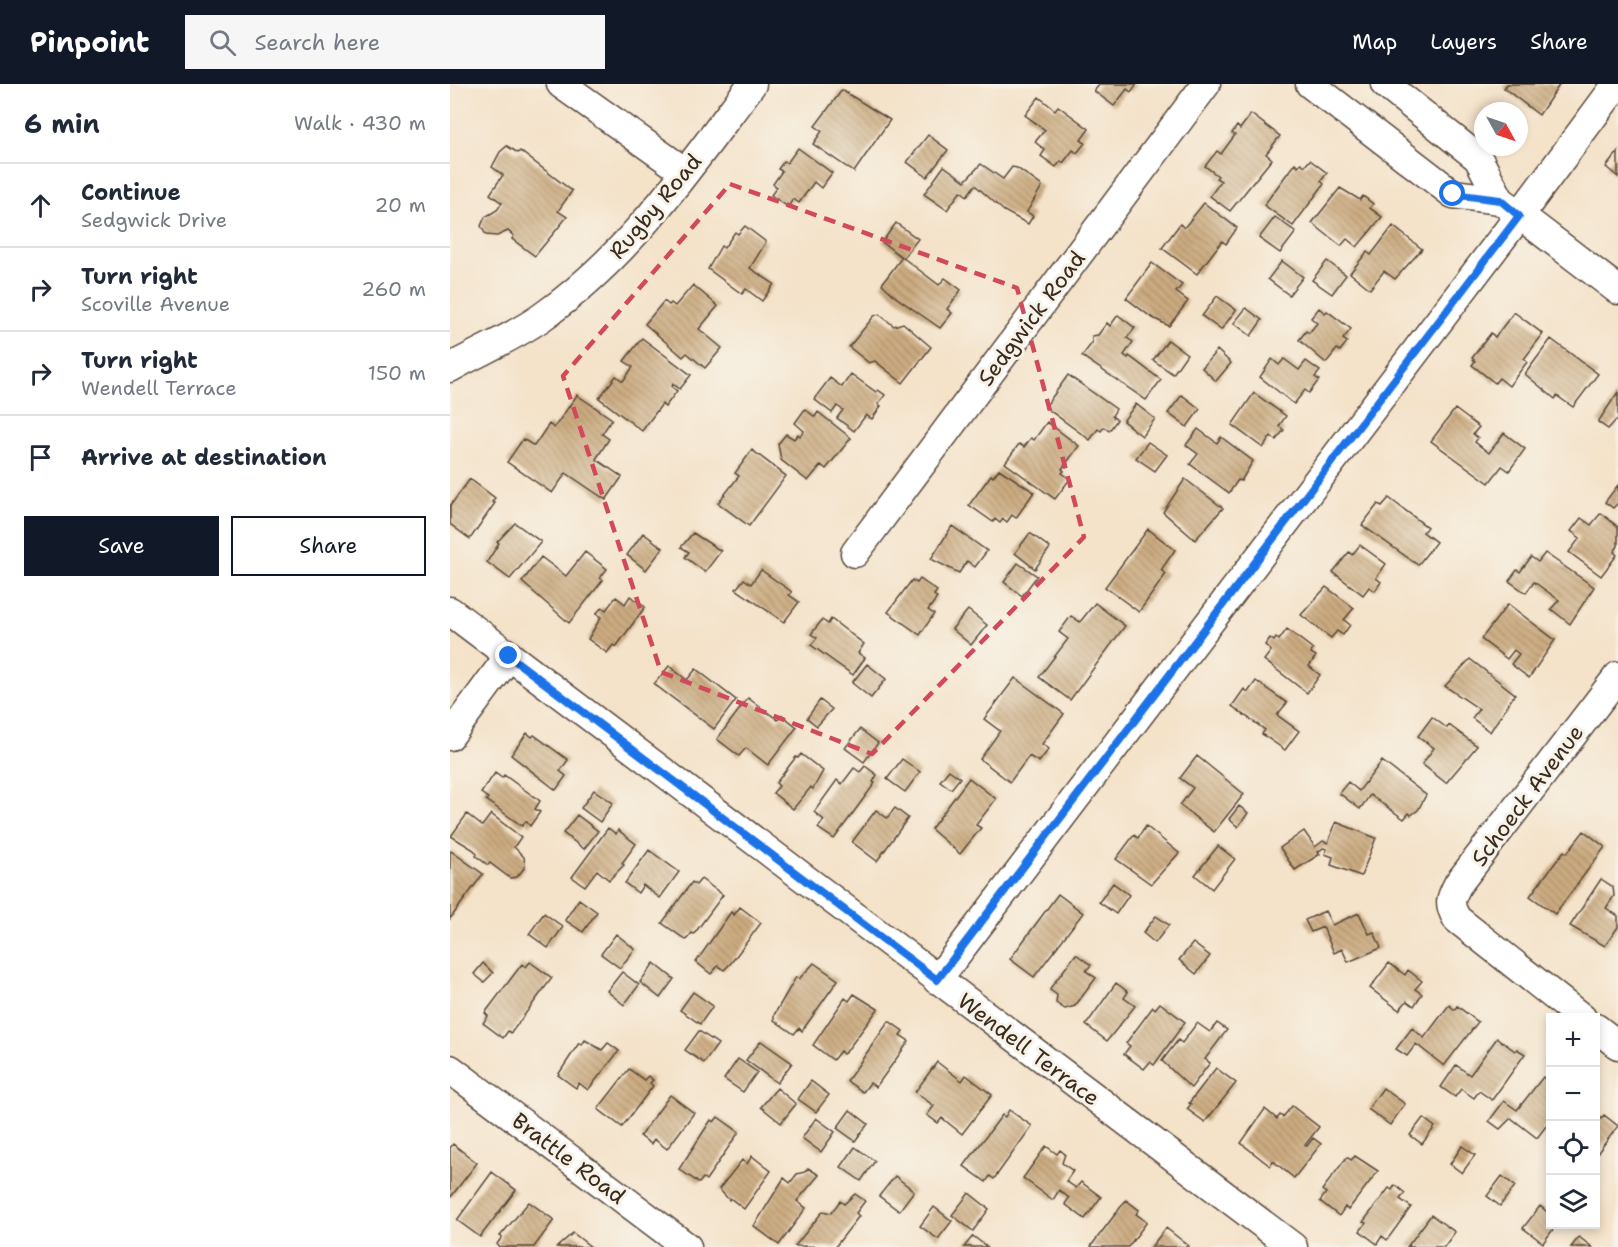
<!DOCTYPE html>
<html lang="en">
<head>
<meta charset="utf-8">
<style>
	:root { --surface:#fff; --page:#f6f6f7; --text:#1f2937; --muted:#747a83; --line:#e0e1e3; --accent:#111827 }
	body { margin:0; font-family:"Shantell Sans",sans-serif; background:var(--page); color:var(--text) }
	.controls { position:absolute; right:18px; bottom:18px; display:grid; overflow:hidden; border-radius:0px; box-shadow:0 3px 9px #0003 }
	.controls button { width:54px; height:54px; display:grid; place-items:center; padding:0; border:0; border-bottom:2px solid var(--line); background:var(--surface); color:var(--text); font:30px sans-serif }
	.compass { position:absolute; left:1024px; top:18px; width:54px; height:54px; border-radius:50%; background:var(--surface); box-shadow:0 3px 9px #0003; rotate:130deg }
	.stop { position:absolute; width:18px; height:18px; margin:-14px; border:4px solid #1a73e8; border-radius:50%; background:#fff }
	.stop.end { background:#1a73e8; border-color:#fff; box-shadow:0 2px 6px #0008 }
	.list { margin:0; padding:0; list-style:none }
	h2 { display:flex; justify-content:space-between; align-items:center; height:78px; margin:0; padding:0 24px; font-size:26px }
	h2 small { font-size:20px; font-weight:400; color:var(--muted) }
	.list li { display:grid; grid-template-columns:39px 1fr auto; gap:18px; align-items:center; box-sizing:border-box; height:84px; padding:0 24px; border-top:2px solid var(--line) }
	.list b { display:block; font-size:22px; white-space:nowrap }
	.list p { margin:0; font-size:20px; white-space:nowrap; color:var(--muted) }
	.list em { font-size:20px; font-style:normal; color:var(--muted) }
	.actions { display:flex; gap:12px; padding:18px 24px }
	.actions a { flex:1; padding:14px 0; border:2px solid var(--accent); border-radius:0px; text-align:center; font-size:21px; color:var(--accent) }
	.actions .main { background:var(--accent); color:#fff }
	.icon { flex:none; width:33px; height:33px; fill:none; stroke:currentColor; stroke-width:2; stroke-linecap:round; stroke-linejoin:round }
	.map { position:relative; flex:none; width:1168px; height:1163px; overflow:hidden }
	header { display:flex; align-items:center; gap:36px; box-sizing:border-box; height:84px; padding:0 30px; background:var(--accent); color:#fff }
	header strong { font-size:28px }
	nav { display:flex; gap:33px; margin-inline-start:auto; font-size:21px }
	.search { width:420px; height:54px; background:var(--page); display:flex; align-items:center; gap:15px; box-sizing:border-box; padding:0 21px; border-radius:0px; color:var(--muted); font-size:22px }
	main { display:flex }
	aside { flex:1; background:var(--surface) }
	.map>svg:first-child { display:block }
</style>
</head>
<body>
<header>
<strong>Pinpoint</strong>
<div class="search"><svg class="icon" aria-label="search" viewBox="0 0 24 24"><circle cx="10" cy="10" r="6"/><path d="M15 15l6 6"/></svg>Search here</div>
<nav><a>Map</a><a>Layers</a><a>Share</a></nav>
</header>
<main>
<aside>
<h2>6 min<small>Walk · 430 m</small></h2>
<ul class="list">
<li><svg class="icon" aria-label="ahead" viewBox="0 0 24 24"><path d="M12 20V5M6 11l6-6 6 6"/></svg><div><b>Continue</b><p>Sedgwick Drive</p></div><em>20 m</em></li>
<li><svg class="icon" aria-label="right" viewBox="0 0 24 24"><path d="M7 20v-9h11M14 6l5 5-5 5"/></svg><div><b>Turn right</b><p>Scoville Avenue</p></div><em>260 m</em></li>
<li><svg class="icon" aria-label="right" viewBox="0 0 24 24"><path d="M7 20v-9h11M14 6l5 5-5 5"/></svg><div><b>Turn right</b><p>Wendell Terrace</p></div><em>150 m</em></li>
<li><svg class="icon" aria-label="arrive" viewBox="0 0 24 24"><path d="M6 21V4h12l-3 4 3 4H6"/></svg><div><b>Arrive at destination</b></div></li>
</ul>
<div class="actions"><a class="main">Save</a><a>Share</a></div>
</aside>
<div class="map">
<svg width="1168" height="1163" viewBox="0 0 1168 1163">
	<defs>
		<pattern id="building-back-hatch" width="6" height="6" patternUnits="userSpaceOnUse" patternTransform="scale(1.5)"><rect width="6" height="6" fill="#ccac81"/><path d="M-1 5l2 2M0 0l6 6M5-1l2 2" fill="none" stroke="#a78c69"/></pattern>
	</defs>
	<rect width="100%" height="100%" fill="#f7f3e8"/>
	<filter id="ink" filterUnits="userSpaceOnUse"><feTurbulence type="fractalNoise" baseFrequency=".0167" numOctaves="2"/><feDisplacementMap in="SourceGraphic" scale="12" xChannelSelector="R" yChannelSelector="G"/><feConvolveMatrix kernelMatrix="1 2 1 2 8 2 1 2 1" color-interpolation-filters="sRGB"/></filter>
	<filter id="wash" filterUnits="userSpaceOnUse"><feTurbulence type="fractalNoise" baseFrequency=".008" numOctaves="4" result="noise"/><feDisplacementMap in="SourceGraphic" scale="24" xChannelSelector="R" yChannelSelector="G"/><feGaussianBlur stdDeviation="1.35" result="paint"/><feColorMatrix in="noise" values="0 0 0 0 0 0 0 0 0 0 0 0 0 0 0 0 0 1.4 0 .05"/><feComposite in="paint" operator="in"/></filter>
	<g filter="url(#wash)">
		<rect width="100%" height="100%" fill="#f4e2c9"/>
		<g id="blocks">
			<!-- building -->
			<path fill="url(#building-back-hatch)" d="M650 0H687L681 8 677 5 664 22 644 7Z
				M1057 0H1110L1089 31 1054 4Z
				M392 6 440 36 404 88 363 60 372 47 365 42Z
				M589 13 605 26 608 22 639 45 631 56 635 59 627 69 623 66 613 79 611 77 606 83 591 72 595 66 585 58 595 46 575 31Z
				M801 30 830 52 816 70 822 75 780 127 760 112 771 97 766 94 768 92 755 82 767 67 771 70 785 51 782 49 787 42 790 45Z
				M478 51 498 66 477 93 457 78Z
				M57 62 68 69 70 67 122 107 108 127 117 133 85 172 62 155 64 152 58 147 47 152 36 151 31 142 35 133 47 126 52 119 40 110 53 91 42 83 50 68Z
				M348 64 382 89 371 104 364 98 349 119 343 115 338 123 321 111 327 103 323 100 332 87 328 85 334 77 337 79Z
				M1168 68V93L1156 83Z
				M860 76 877 89 871 97 874 100 843 142 814 121 845 79 848 82 851 79 855 82Z
				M531 80 553 95 562 83 567 84 592 102 577 128 583 132 578 140 554 127 525 101 517 112 511 107 497 126 474 110 494 82 515 97Z
				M890 104 910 116 913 112 923 120 920 124 932 133 907 163 897 155 891 162 862 139Z
				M754 119 787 144 776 160 772 157 747 190 712 164 730 140 734 144Z
				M825 133 846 148 830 169 809 154Z
				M446 139 468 155 453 174 432 158Z
				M295 142 316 158 300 184 324 200 312 217 296 205 292 210 258 185 271 162 274 164 285 148 288 150Z
				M943 142 972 165 945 195 934 187 920 205 900 189 917 168 921 171Z
				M452 173 489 201 495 194 511 206 497 225 502 229 490 244 447 214 432 200Z
				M832 177 853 193 839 211 818 195Z
				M877 177 896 191 882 210 862 196Z
				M702 179 732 201 726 208 738 217 719 242 701 233 676 214Z
				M243 201 268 222 249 245 272 264 255 284 237 269 233 273 195 240 214 217 219 221 221 219 225 222Z
				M767 212 786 226 771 246 752 232Z
				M796 224 812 236 801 252 784 239Z
				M869 224 875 229 877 227 901 245 893 255 897 258 890 267 887 265 876 279 849 256 856 247 859 249 867 239 861 234Z
				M1064 228 1093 250 1074 275 1077 278 1059 302 1049 294 1045 299 1022 281 1025 277 1022 274 1041 249 1045 253Z
				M429 230 444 242 453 239 481 263 453 299 425 277 419 279 399 263 424 232Z
				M668 231 685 244 677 254 683 258 674 271 678 274 679 272 711 296 696 316 632 272 642 259V252L648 251 657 239 660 242Z
				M192 254 241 291 230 305 223 300 222 303 227 307 215 323 212 320 192 347 149 314 166 292 173 297 183 283 174 277Z
				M1101 255 1148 290 1123 323 1107 312 1105 315 1075 290Z
				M718 256 737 270 723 290 703 276Z
				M767 266 781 279 766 297 752 284Z
				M822 275 829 281 834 275 849 286 856 277 870 287 865 293 869 296 859 309 855 306 844 320 810 293Z
				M401 290 426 308 428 306 435 311 428 320 431 322 422 335 416 331 404 347 387 334 393 326 387 322 382 329 364 315 380 294 392 303Z
				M618 291 666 325 662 332 667 336 659 347 654 343 651 347 648 345 640 356 595 323Z
				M1168 308V338L1166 336 1158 345 1148 338Z
				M804 309 836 332 829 342 834 346 826 356 821 352 813 364 782 341Z
				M127 311 162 335 152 350 159 355 146 375 172 393 156 416 116 389 102 409 57 378 73 355 84 362 99 340 104 344Z
				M732 311 750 325 737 343 718 329Z
				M686 320 705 335 692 352 673 337Z
				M355 325 365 333 368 328 401 354 376 385 371 381 358 397 331 376 328 360 336 350 344 355 348 350 350 352 354 347 345 339Z
				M1005 325 1029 343 1023 350 1028 354 1025 358 1039 369 1054 349 1075 365 1059 387 1052 382 1039 399 981 357Z
				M597 338 629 362 612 385 614 387 612 389 620 395 605 415 555 379 569 360 574 363 581 354 584 356Z
				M748 345 767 359 771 353 803 377 791 397 788 396 779 409 740 380 748 370 736 361Z
				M698 358 717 371 705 387 686 374Z
				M302 366 336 392 299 442 268 419 289 392 285 389Z
				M549 385 584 408 566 434 562 431 557 438 553 435 550 439 545 435 543 438 519 421 541 391 543 393Z
				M20 395 45 414 42 418 45 419 20 455 0 440V422Z
				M735 395 773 424 745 456 713 428Z
				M1168 401V419L1163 424 1155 418Z
				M939 414 977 443 973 448 986 458 968 481 912 441 928 420 932 422Z
				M1151 429 1168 443V462L1164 468 1167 471 1151 492 1119 468 1130 454 1121 447 1131 434 1141 441Z
				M65 439 91 458 60 495 37 478 49 459 47 458Z
				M502 442 537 467 525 483 517 477 509 489 481 475Z
				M698 445 725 466 711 486 716 490 689 528 655 503Z
				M193 449 213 464 196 486 177 471Z
				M243 449 271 467 255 488 235 473 239 468 231 463Z
				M580 449 600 464 585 485 565 469Z
				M910 461 936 480 926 494 931 498 925 507 919 503 913 511 883 488 899 468 902 471Z
				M135 468 157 485 150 494 153 496 119 539 72 498 91 473 116 492Z
				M1095 469 1144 503 1120 540 1101 525 1109 516 1084 498 1076 509 1059 497 1067 486 1070 488 1081 473 1088 478Z
				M568 479 587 492 572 512 554 498Z
				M311 486 342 508 339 511 349 518 334 538 286 505 294 495 301 500Z
				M470 495 487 507 484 511 487 514 478 526 484 530 470 551 438 528 462 496 467 499Z
				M876 503 904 524 894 536 900 541 893 551 887 547 881 554 851 531Z
				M180 512 195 523 166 563 163 561 157 569 138 555 151 533 146 530 152 523 156 526 166 513 175 520Z
				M645 519 675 542 620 616 589 593 618 555 609 548 621 532 630 538Z
				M1058 520 1105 556 1079 594 1061 580 1069 570 1064 566 1057 575 1031 555Z
				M518 526 537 541 521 561 502 545Z
				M381 535 414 560 408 569 415 574 403 591 361 561 367 554 361 550 372 536 378 540Z
				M837 545 863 565 861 569 866 572 859 582 870 591 857 609 814 576 821 567 815 561 820 554 824 557 826 554 829 556Z
				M1020 575 1065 610 1040 648 1022 634 1029 625 995 602Z
				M417 580 436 595 421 614 402 599Z
				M219 582 237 596 246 585 286 616 264 645 204 600Z
				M565 594 614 630 592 660 599 665 589 678 579 672 560 698 530 675 550 647 534 635Z
				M806 597 837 619 827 631 849 647 835 666 812 650 815 646 782 622 794 605 798 608Z
				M298 614 328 636 332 631 347 643 318 681 296 664 289 672 267 655Z
				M370 616 382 625 367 642 357 634Z
				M982 633 997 644 999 641 1027 662 996 699 972 680 984 664 968 652Z
				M410 645 428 659 414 678 395 664Z
				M77 649 82 653 84 651 118 676 110 687 116 692 106 706 61 671Z
				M351 670 373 687 363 705 361 703 343 725 323 709 329 702 326 699 346 673 348 674Z
				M747 672 794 710 764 748 730 721 743 704 730 694Z
				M452 675 470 688 455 708 437 695Z
				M932 677 976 711 968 726 961 731 959 729 954 735 920 711 910 725 889 709 898 698 909 707Z
				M415 682 427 691 423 698 425 699 384 755 368 744 374 736 364 728 387 696 392 700 404 684 410 688Z
				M499 686 510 694 501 705 490 697Z
				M45 689 52 694 54 691 90 717 85 725 90 728 80 742 76 737 72 742 36 716 38 714 31 709Z
				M519 694 546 715 526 741 531 744 510 770 481 745Z
				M144 706 163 719 150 738 131 724Z
				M789 722 798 729 788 743 779 735Z
				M445 724 458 734 427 777 402 758 426 726 437 734Z
				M17 730 32 742 41 730 71 753 64 763 74 773 75 783 67 793 60 794 40 779 38 781 26 772 27 770 24 766 1 752Z
				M127 731 148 747 134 765 113 749Z
				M886 738 926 754 911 792 881 781 883 773 875 770 877 765 873 764 868 768 870 770 845 786 830 764 854 747 865 763 873 757 878 759Z
				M696 742 729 769 701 800 666 775 684 751 688 754Z
				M158 744 166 750 168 746 186 760 172 779 174 781 159 796 147 786 135 802 122 793Z
				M1134 747 1155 763 1105 830 1080 812 1114 767 1117 769Z
				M768 762 785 775 762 805 745 791Z
				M199 766 229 788 210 814 193 801 188 809 175 799Z
				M1 767 33 790 0 835V769Z
				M251 795 273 811 244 850 242 849 236 856 212 839 242 798 246 801Z
				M1151 795 1163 803 1164 812 1156 824 1168 832V843L1155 862 1120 842Z
				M663 799 679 811 666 830 649 818Z
				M608 810 633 829 584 893 560 875Z
				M129 815 147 828 133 848 115 836Z
				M290 823 311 839 281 879 274 886 268 882 261 890 246 878 281 828 284 831Z
				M875 827 882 841 909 829 919 850 924 848 931 864 898 878 892 865 884 869 873 843 861 848 855 836Z
				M94 829 113 843 98 864 79 850Z
				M706 832 719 841 705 859 693 849Z
				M166 850 185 865 170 884 151 870Z
				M743 859 760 872 746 890 729 876Z
				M626 870 641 881 636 887 646 894 625 922 615 925 606 919 607 911 600 906 601 903Z
				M80 878 102 894 61 949 58 947 53 954 33 939 38 932 35 929 72 880 76 883Z
				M33 879 43 889 34 898 24 890Z
				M204 879 224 895 210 914 190 898Z
				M364 879 388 896 352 947 349 944 344 950 324 936V931L346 893 349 895Z
				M939 879 955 891 958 886 972 897 965 905 972 910 964 922 957 917 949 926 920 904Z
				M172 888 189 901 174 921 157 907Z
				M666 899 678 908 674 914 685 922 657 957 636 941Z
				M243 908 263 922 250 940 230 926Z
				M404 910 428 925 396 968 393 970 390 967 383 976 363 961 395 914 399 917Z
				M710 919 735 938 704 981 700 978 694 985 674 970 680 962 676 959 703 923 705 925Z
				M999 921 1005 926 1007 922 1028 938 994 982 966 960 957 972 946 965 962 944 974 954Z
				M439 937 453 947 450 951 459 957 426 1003 420 999 413 1008 397 997Z
				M747 939 760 948 767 939 777 946 755 975 760 979 741 1004 712 977 728 956 732 959Z
				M249 947 268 960 254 979 235 966Z
				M1047 954 1065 967 1067 965 1075 970 1042 1016 1029 1007 1024 1014 1011 1005 1005 1013 991 1003 1006 981 1020 991Z
				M135 956 152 966 158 959 169 967 138 1006 129 999 126 1004 108 991 129 959 132 961Z
				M311 957 342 979 327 999 296 976Z
				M288 975 307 988 293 1008 274 995Z
				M487 978 512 997 516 991 542 1011 512 1050 492 1034 488 1039 477 1031 484 1022 465 1008Z
				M766 984 786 999 755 1038 737 1025 741 1020 739 1019Z
				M179 985 194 996 198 992 203 996 200 999 203 1002 172 1043 148 1025Z
				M1093 993 1098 997 1100 994V1037L1087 1054 1061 1034 1050 1045 1039 1037 1054 1017 1067 1026Z
				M361 997 379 1011 366 1028 348 1015Z
				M327 1004 346 1020 331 1039 311 1023Z
				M933 1004 955 1020 940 1041 918 1025Z
				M220 1011 244 1029 217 1065 204 1055 201 1060 190 1052Z
				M842 1022 869 1043 855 1061 857 1062 863 1054 871 1060 844 1094 823 1077 820 1082 791 1059 815 1025 827 1035 830 1031 833 1033Z
				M400 1026 418 1040 405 1057 387 1044Z
				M559 1026 582 1042 544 1095 540 1092 536 1098 514 1082 552 1031 555 1033Z
				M1146 1031 1151 1035 1154 1031 1168 1042 1146 1071Z
				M268 1033 289 1048 256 1096 253 1094 249 1099 229 1085 261 1036 264 1038Z
				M366 1034 385 1048 371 1068 352 1054Z
				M973 1034 985 1043 972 1060 960 1051Z
				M3 1060 27 1079 0 1114V1064Z
				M596 1062 607 1070 610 1066 615 1070 612 1079 623 1087 616 1097 626 1104 631 1098 651 1113 635 1135 615 1120 619 1114 609 1106 603 1116 573 1094Z
				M1012 1062 1025 1071 1012 1089 1000 1080Z
				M405 1063 425 1077 411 1097 391 1083Z
				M302 1072 321 1087 294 1125 280 1114 279 1116 269 1105 292 1076 297 1080Z
				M905 1072 928 1087 898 1126 895 1123 889 1132 870 1117 876 1109 872 1106 897 1073 901 1076Z
				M358 1084 369 1091 347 1117 356 1124 329 1161 304 1142 334 1094 340 1099 347 1090 355 1088Z
				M42 1088 66 1106 30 1153 7 1136Z
				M445 1092 464 1107 449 1127 429 1112Z
				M1052 1092 1065 1102 1050 1122 1037 1112Z
				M945 1101 955 1109 950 1115 961 1123 937 1156 932 1152 927 1160 910 1147 916 1139 913 1138 939 1104 942 1106Z
				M519 1109 539 1125 523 1147 502 1131Z
				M405 1110 415 1117 406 1129 409 1132 385 1163 345 1162 373 1127 381 1129 390 1117 394 1120Z
				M676 1116 689 1126 686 1130 697 1138 678 1163H643L641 1162Z
				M79 1118 104 1136 84 1163H49L47 1160 52 1153 50 1152Z
				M1090 1122 1100 1130V1140H1107L1093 1159 1073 1144Z
				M484 1123 502 1137 488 1155 470 1142Z
				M981 1131 1005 1148 994 1163H957Z
				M716 1144 739 1162 738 1163H701Z
				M123 1149 141 1163H107Z
				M523 1152 537 1163H514Z
				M1129 1153 1142 1163H1121Z"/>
		</g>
	</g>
	<g filter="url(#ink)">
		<use href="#blocks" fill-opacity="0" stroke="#574638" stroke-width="1.5"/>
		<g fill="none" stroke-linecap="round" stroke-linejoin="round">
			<defs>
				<path id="minor" d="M111 0 235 88
					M860 0 1003 110 1050 116
					M935 0 1028 74 1050 116 1168 206
					M0 284C30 267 64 253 92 233 180 171 238 85 302 0
					M405 469 756 0
					M0 527 843 1163
					M0 652 59 572
					M487 896 1069 132 1167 0
					M1132 934 1007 835C998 820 1000 815 1008 800L1168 592
					M1146 944 1168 961
					M0 985 237 1163"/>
			</defs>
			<!-- minor casing -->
			<use href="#minor" stroke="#574638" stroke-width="31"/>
			<!-- minor -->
			<use href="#minor" stroke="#fff" stroke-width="28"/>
		</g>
	</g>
	<g fill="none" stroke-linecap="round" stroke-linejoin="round" filter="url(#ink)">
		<!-- route -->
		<path stroke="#1a73e8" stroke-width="8" d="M59 572 487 896 1069 132 1050 116 1003 110"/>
	</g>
	<!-- marked area -->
	<path fill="none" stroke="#d1495b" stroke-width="4.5" stroke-dasharray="12 8" stroke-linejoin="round" d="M280 100 567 204 634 453 422 670 211 588 113 292Z"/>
	<g text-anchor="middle" stroke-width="6" stroke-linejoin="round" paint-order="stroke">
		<!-- street labels -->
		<g font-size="22" fill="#3b2a1e" stroke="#f7f3e8">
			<text transform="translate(205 122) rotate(-50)" y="8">Rugby Road</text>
			<text transform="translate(581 234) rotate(-53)" y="8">Sedgwick Road</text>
			<text transform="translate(1077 711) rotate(-53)" y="8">Schoeck Avenue</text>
			<text transform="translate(579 965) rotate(37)" y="8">Wendell Terrace</text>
			<text transform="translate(119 1074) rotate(37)" y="8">Brattle Road</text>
		</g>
	</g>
</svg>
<div class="controls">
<button>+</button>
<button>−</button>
<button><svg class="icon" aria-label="locate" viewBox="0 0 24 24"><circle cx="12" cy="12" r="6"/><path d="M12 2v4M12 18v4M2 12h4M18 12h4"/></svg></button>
<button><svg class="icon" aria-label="layers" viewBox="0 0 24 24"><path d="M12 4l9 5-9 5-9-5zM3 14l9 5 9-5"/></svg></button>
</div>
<svg class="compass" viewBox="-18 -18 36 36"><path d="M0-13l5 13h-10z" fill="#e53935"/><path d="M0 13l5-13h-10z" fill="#747a83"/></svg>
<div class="stop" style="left:1003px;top:110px"></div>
<div class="stop end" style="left:59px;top:572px"></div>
</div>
</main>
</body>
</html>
